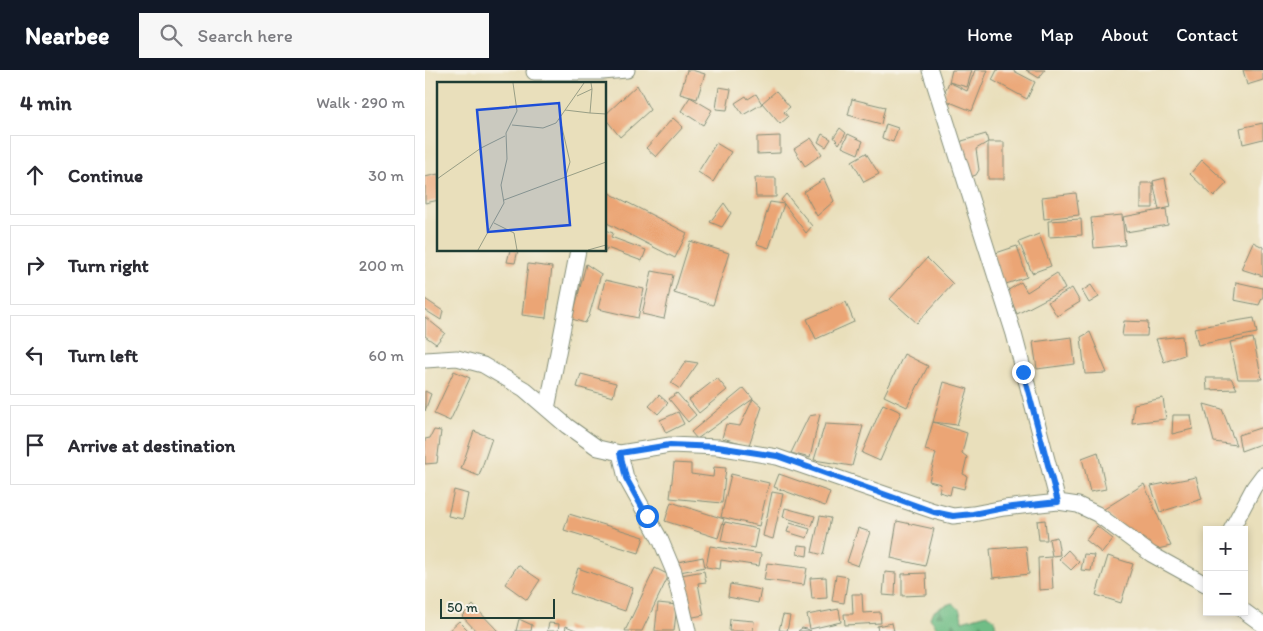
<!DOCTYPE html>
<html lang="en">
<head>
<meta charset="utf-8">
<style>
	:root { --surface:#fff; --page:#f7f7f7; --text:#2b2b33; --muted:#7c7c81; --line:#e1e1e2; --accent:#111827 }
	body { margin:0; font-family:Itim,sans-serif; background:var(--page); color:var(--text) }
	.controls { position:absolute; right:15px; bottom:15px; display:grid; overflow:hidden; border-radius:0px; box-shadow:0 2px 8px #0003 }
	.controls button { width:45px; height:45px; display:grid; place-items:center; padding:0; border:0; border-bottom:1px solid var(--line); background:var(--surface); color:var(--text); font:25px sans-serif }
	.scale { position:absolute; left:15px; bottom:12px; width:115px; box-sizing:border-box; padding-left:5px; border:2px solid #1f3d34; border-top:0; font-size:14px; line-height:18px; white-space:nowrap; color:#1f3d34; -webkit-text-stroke:4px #f7f3e8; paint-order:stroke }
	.stop { position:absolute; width:15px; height:15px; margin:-11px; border:4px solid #1a73e8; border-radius:50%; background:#fff }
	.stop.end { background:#1a73e8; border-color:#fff; box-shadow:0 1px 5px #0008 }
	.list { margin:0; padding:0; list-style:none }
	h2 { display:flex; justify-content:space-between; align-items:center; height:65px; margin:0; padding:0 20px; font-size:21px }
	h2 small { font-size:16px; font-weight:400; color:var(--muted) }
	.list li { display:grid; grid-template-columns:32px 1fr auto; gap:15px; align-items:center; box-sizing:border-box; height:80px; margin:0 10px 10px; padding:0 10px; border:1px solid var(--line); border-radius:0px }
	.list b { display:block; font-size:19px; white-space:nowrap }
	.list em { font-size:16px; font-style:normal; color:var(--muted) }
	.icon { flex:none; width:28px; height:28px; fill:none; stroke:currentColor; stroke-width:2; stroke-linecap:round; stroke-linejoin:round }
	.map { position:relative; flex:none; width:838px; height:561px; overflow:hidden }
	header { display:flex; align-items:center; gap:30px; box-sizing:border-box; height:70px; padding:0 25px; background:var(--accent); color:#fff }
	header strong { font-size:24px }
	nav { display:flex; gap:28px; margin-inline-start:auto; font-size:18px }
	.search { width:350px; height:45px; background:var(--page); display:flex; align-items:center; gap:12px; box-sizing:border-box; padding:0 18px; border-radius:0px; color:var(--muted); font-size:19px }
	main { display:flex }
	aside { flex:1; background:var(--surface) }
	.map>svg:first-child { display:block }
</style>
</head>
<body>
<header>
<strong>Nearbee</strong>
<div class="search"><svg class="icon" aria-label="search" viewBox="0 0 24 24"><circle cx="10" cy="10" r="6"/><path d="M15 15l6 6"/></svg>Search here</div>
<nav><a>Home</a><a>Map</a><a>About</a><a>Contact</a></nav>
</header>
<main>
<aside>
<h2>4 min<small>Walk · 290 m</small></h2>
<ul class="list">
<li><svg class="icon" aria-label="ahead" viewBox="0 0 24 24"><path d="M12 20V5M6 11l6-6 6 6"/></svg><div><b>Continue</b></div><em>30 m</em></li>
<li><svg class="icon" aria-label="right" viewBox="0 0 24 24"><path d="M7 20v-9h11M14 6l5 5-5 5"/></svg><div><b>Turn right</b></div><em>200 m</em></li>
<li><svg class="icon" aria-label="left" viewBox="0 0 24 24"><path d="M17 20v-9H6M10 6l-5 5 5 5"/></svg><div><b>Turn left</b></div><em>60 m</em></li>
<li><svg class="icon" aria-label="arrive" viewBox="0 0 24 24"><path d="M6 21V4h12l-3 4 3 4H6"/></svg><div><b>Arrive at destination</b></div></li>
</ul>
</aside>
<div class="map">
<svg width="838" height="561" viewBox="0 0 838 561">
	<defs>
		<pattern id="forest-firs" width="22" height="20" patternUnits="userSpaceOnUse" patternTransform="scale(1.25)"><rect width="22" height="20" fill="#6fbd86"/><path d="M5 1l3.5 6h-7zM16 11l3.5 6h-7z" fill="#5b9b6e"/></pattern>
	</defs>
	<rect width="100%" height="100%" fill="#f7f3e8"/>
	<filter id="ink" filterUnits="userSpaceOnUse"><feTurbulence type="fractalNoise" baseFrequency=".02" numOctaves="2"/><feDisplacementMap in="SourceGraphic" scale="10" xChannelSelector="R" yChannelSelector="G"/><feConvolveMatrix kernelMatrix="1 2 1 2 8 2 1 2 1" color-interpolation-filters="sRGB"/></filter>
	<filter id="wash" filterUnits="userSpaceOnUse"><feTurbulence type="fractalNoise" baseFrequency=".0096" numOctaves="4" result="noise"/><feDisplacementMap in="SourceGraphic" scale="20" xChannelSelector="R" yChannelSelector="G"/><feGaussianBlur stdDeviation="1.12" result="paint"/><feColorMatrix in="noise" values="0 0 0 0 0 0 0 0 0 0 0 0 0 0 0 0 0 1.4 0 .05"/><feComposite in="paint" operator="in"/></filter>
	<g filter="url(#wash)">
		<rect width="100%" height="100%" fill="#e9dfbb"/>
		<!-- forest -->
		<path fill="url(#forest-firs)" stroke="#477d5d" d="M527 533C535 538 536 542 537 551L562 544 569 549 572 561H536L535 558C530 561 527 561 522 558L513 559 505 548C507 539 519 536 527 533Z"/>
		<g id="blocks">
			<!-- building -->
			<path fill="#eba574" d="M262 0H267L280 4 272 29 255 24Z
				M527 0H547L542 17 524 12Z
				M550 0H563L547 41 517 29 524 12 542 21Z
				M572 0H587L610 12 602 29 567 10Z
				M601 0H620L614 8Z
				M818 0H838V10L822 15Z
				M212 15 225 40 195 67 180 48V45Z
				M294 17 306 19 302 40 291 39Z
				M351 21 365 37 359 42 363 47 355 54 337 33Z
				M331 24 337 34 318 45 310 33 321 26 323 29Z
				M265 27 287 40 278 55 256 41Z
				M427 29 460 37 456 54 423 45Z
				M248 48 258 57 231 87 221 78Z
				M838 53V69L818 74 815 58Z
				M461 54 473 58 468 72 457 68Z
				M415 58 421 63 414 74 409 67Z
				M397 64 406 69 401 77 393 72Z
				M423 64 438 71 433 84 417 77Z
				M561 64 563 72 551 79 554 100 551 105 545 107 533 76 537 71Z
				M355 66V83L332 84V67Z
				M386 68 397 84 380 96 369 79Z
				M563 72H579V109H563Z
				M291 73 306 82 288 112 273 102Z
				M441 83 454 104 439 112 427 91Z
				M777 90 802 113 789 127 765 104Z
				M13 104 14 109V130L0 133V107Z
				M330 108H351V127H331Z
				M740 108 746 137 734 140 728 111Z
				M399 109 409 131 392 146 379 122Z
				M716 113H728V138H716Z
				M182 122 262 163 250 188 180 152V127Z
				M651 123 654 145 619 149 617 127Z
				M361 124 387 156 381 163 356 130Z
				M345 132 359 134 344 178 332 174Z
				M299 133 306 143 297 157 285 152Z
				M741 139 743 155 701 162 698 147Z
				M697 145 700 175 669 178 666 148Z
				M656 149 657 165 624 167 623 151Z
				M180 160 188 163 186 167 221 180 217 191 182 178 180 183Z
				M614 164 626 196 607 203 594 172Z
				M265 171 304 183 288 235 249 223Z
				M828 172 838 177V206L816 199Z
				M592 176 602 207 578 215 568 184Z
				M85 180H93L90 193 82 192Z
				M502 188 528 214 492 253 465 229Z
				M103 194 127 197 121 248 97 245Z
				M161 194 176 204 164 246 160 253 147 249Z
				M227 201 248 205 239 249 217 244Z
				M632 203 640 219 592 244 582 221 596 212 602 222Z
				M180 210 219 219 213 248 173 239Z
				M811 212 838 218V226L834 235 809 230Z
				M666 215 674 227 664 233 657 221Z
				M647 218 655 232 632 246 623 232Z
				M0 229 18 241 16 250 0 240Z
				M421 232 429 252 391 269 382 249Z
				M0 247 20 263 11 274 0 266Z
				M829 248 832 263 773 275 769 258Z
				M699 251 723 252 722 266H697Z
				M665 262 682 303 660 304 656 267Z
				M757 266 759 285 739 292 731 269Z
				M647 267 650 294 612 299 608 272Z
				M828 268 837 309H813L805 272Z
				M479 284 503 296 482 337 459 326Z
				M261 291 273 293 255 319 246 313Z
				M29 301 45 308 25 351 9 344Z
				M156 304 191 313 188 327 152 317Z
				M292 308 302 320 274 343 264 330Z
				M781 308H806L812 319 782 320Z
				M519 312 543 319 532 355 508 352Z
				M319 318 328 329 272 369 266 362Z
				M0 321 6 324 0 341Z
				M252 323 271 345 263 352 244 329Z
				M234 325 243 333 233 344 224 336Z
				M738 328 741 349 707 353 709 334Z
				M328 329 337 337 324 375 297 368 301 354 315 356Z
				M458 334 476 342 455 391 437 383Z
				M779 334 797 339 811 375 789 372Z
				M253 342 259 354 241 363 235 350Z
				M395 344 385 388 366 383 384 346Z
				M748 345H766L768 359 747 364Z
				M508 352 542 363 537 383 542 387 538 404 542 406 539 419 527 416 525 425 514 422 516 414 504 411 511 383 500 380Z
				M400 354 438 356 427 396 389 390Z
				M838 357V373L816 381 813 365Z
				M9 360 16 361 12 393 0 394V369L5 368Z
				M49 361 67 368 54 406 36 399Z
				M673 382 681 419 665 422 657 388Z
				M249 393 266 394V404L288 407 289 397 301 398 297 433 245 428Z
				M306 404 344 413 334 456 296 447Z
				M354 404 405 422 400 436 349 417Z
				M771 407 777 429 735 442 726 416Z
				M719 414 746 476 728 480 676 441Z
				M29 420 43 424 38 449 23 446Z
				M347 422 358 424 348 469 338 466Z
				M246 432 299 449 293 468 240 451Z
				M360 438 390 446 387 456 358 447Z
				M144 444 219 467 214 483 139 460Z
				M395 446 406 448 398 485 387 482Z
				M620 450 622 470H614L612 451Z
				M472 451 509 459 500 496 466 488Z
				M300 452 333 459 329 478 296 471Z
				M365 453 385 459 382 468 362 462Z
				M672 456 688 469 677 483 661 470Z
				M433 458 445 462 433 496 422 492Z
				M632 467 635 485 627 486 624 469Z
				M373 475 383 476 382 486 372 484Z
				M285 476 336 484 334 496 296 490 295 499 281 497Z
				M601 476 604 504 568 508 565 479Z
				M643 480 654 492 646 500 634 489Z
				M659 484 669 485 666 501 656 500Z
				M683 486 708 494 696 533 671 525Z
				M278 487 280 497 255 502 253 492Z
				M626 487 628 519 614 520 613 488Z
				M342 493 382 498 379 515 339 510Z
				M93 495 115 510 102 530 80 514Z
				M153 498 208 518 200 541 145 523Z
				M230 498 244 505 217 561H200Z
				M279 501 281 512 273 513 279 545 263 548 256 505Z
				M460 502 471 503 470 526 458 525Z
				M501 503 502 525 477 526V504Z
				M411 505 423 507 419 533 407 531Z
				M401 507 402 528 387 529 385 508Z
				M305 514 336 520 333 533 303 527Z
				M427 524H437L438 543 455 542 456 553 420 555 419 544H428Z
				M233 533 252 535 249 561H230Z
				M48 535 73 561H51L37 546Z
				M414 539 416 552 385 559 382 545Z
				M358 545 365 546 362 561 354 560Z
				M94 549 107 555 106 561H91Z
				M305 549 329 551 328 561H304Z
				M34 551 44 561H23Z
				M124 553 134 554 133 561H122Z
				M467 553 469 561H453L452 556Z
				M141 556 153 561H140Z
				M377 558 382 559 386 561H373Z"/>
		</g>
	</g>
	<g filter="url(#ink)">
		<use href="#blocks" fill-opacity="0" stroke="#848e78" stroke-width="1"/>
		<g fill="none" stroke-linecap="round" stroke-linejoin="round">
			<defs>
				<path id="street" d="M505 0 589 264 633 432
					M109 2H177L202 0
					M0 290 32 288 58 295 99 319 142 356 173 378 195 383 245 375 293 377 352 387 509 441 528 446 548 444 579 438 633 432 653 435 672 444 726 484 782 515
					M122 339 153 180
					M195 383 201 408 236 471 249 502 263 561
					M806 460 829 417 838 405
					M819 541 838 555"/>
			</defs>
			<!-- street casing -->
			<use href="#street" stroke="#848e78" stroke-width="17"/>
			<!-- street -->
			<use href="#street" stroke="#fff" stroke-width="15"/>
		</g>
	</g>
	<g fill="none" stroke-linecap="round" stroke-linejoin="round" filter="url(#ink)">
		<!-- route -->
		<path stroke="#1a73e8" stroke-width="6" d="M222 446 201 408 195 383 245 375 293 377 352 386 509 442 528 446 548 444 579 438 633 432 598 302"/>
	</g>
	<!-- overview -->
	<g transform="translate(12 12)">
		<rect width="169" height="169" fill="#e9dfbb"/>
		<path fill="none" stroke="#989e85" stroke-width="1" d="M155 7 153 31 169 32M140 14 155 7 154 1M128 28 153 31M123 37 133 80 129 93M75 43 106 46 119 41 147 1M0 97 44 66 68 54M67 118 169 80M57 141 77 151 80 168M41 168 67 121 64 103 70 77 69 51 80 29 76 1M151 168 169 163"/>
		<path fill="#1d4ed8" fill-opacity="0.15" stroke="#1d4ed8" stroke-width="2.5" d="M122 21 133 143 51 150 40 28Z"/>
		<rect width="169" height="169" fill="none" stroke="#1f3d34" stroke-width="2.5"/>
	</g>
</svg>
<div class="controls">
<button>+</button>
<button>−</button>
</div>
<div class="scale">50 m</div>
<div class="stop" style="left:222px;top:446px"></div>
<div class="stop end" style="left:598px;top:302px"></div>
</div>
</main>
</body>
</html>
